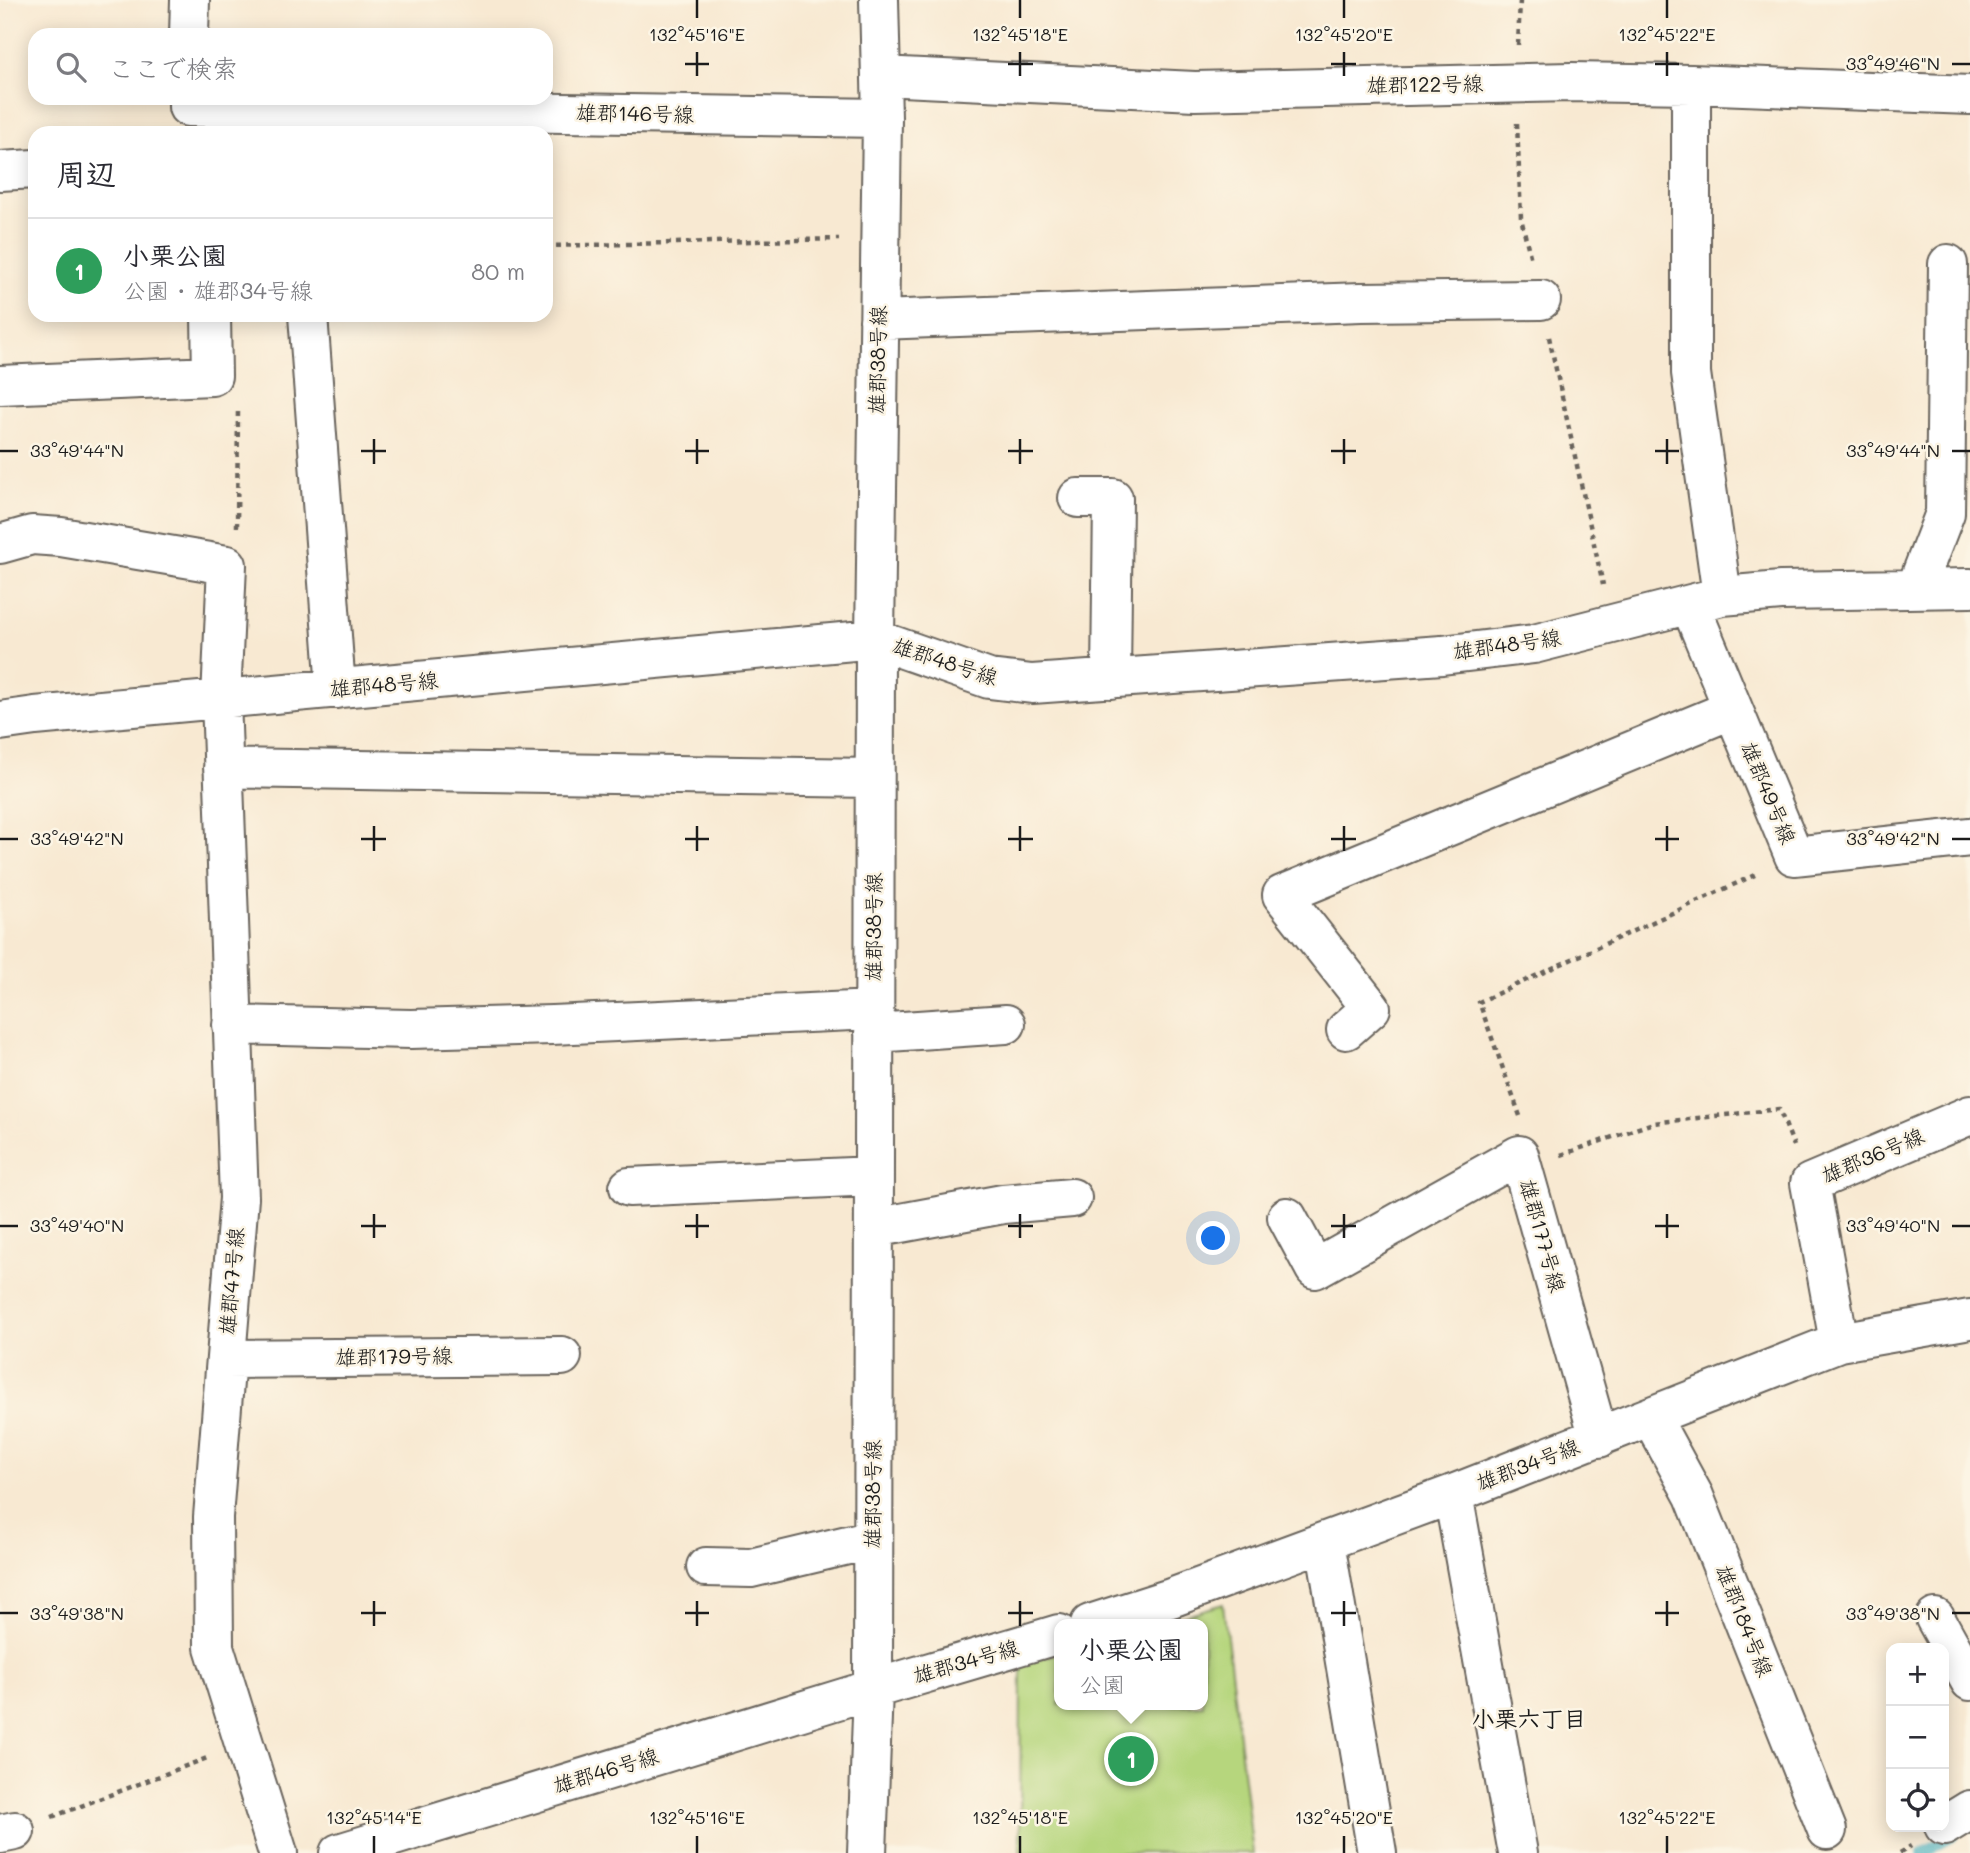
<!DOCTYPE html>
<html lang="ja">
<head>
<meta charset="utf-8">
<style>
	:root { --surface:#fff; --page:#f7f7f7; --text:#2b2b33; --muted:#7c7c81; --line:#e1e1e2; --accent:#d1495b }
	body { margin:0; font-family:Mali,"Klee One",sans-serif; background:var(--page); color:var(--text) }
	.controls { position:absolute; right:21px; bottom:21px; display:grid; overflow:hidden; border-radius:14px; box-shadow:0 4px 18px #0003 }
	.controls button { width:63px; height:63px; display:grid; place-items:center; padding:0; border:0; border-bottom:2px solid var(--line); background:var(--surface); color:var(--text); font:35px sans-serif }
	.you { position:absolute; left:1214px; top:1239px; width:24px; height:24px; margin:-18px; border:5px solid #fff; border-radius:50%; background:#1a73e8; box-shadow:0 0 0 10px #1a73e833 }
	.badge { display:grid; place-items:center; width:46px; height:46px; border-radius:50%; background:var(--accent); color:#fff; font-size:23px; font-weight:700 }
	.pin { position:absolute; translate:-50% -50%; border:4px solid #fff; box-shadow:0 2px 7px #0006 }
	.popup { position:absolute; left:1054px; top:1619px; width:154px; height:91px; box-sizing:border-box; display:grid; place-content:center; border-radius:14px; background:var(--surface); filter:drop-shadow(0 2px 5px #0005); font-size:23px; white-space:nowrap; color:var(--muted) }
	.popup b { font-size:26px; color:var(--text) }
	.popup::after { content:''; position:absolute; left:50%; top:100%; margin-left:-14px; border:14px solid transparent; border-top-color:var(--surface) }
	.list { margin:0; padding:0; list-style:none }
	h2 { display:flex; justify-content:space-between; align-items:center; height:91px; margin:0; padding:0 28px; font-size:30px }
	h2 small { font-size:23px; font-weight:400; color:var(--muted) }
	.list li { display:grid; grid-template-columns:46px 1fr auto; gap:21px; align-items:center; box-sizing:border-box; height:105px; padding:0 28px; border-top:2px solid var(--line) }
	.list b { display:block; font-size:26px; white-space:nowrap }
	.list p { margin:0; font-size:23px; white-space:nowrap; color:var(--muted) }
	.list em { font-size:23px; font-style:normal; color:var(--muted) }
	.icon { flex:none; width:38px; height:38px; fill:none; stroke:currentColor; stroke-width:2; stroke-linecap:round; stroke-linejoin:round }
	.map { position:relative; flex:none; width:1970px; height:1853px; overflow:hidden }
	.search { position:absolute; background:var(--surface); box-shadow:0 4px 18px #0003; left:28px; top:28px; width:525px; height:77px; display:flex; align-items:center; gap:18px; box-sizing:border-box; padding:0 24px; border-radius:21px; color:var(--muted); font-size:26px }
	.panel { position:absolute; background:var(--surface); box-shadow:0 4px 18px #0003; left:28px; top:126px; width:525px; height:196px; border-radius:21px }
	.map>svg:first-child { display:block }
</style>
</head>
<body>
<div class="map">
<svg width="1970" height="1853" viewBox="0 0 1970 1853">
	<rect width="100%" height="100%" fill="#fcf5e5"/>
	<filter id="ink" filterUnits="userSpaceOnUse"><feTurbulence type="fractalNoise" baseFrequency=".0143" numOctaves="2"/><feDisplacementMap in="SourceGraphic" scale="14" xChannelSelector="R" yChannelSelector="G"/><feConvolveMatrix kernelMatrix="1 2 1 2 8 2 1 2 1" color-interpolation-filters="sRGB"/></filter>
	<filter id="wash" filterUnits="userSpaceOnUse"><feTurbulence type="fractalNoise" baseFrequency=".00686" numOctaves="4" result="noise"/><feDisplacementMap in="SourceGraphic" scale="28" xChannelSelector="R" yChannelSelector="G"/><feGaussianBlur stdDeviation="1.57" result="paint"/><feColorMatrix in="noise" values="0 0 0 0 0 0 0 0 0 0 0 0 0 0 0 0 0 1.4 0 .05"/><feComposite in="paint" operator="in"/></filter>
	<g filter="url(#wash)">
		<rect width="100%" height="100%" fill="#f8e9d2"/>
		<!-- green -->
		<path fill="#b6d67d" stroke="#69794c" stroke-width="2" d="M1223 1604 1253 1853H1020L1021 1664 1059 1653V1705H1203V1624H1155Z"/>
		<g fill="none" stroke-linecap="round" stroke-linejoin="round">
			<!-- stream -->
			<path stroke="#40adbe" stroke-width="12" d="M1923 1853 1952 1836"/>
		</g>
	</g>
	<g filter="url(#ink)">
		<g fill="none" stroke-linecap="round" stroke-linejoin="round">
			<defs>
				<path id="minor" d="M189 35 190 0
					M881 76 1195 91 1571 82 1691 84 1970 95
					M1691 84V373L1722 596
					M188 98V107L882 118
					M0 171 35 169
					M308 315 336 689
					M879 320 1361 302 1541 300
					M0 385 212 376 211 315
					M1078 498H1113L1111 679
					M0 544 32 535 61 537 227 565 221 699 239 1198 213 1517 214 1647 278 1853
					M1916 588 1945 513 1948 264
					M1690 605 1794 856 1970 837
					M0 721 35 716 875 639 989 679 1032 684 1442 655 1534 644 1722 596 1781 591 1970 588
					M223 768 874 778
					M232 1025 411 1029 552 1025 874 1010
					M1346 1030 1371 1008 1282 895 1733 709
					M874 1033 1006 1024
					M629 1187 874 1176
					M1287 1217 1315 1269 1519 1155 1599 1438
					M874 1228 1003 1204 1072 1198
					M1839 1342 1810 1183 1970 1115
					M226 1359 562 1356
					M1651 1417 1694 1496 1827 1830
					M1453 1494 1518 1853
					M1325 1542 1377 1853
					M706 1567 751 1568 873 1539
					M1935 1618 1970 1681
					M1090 1624 1171 1598 1453 1494 1839 1342 1970 1319
					M1944 1826 1970 1810
					M0 1834 15 1831
					M339 1853 873 1689 1059 1634
					M867 1853 873 1689 875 639 882 118 879 0"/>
			</defs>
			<!-- minor casing -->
			<use href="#minor" stroke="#69645c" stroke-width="42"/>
			<!-- path -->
			<path stroke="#69645c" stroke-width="4.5" stroke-dasharray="5 5" stroke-linecap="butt" d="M1518 45 1520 0
				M1517 123 1521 218 1531 260
				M546 246 839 239
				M1549 337 1603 585
				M237 527 238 407
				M1520 1116 1479 1002 1759 873
				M1561 1155 1653 1123 1779 1109 1794 1146
				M52 1817 207 1758
				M1900 1853 1911 1846"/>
			<!-- minor -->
			<use href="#minor" stroke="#fff" stroke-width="38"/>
		</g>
	</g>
	<!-- ticks -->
	<path fill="none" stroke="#1c1c1c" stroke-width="2.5" d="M697 0V18M1020 0V18M1344 0V18M1667 0V18M697 52V76M1020 52V76M1344 52V76M1667 52V76M685 64H709M1008 64H1033M1331 64H1356M1655 64H1679M1952 64H1970M374 439V464M697 439V464M1020 439V464M1344 439V464M1667 439V464M0 451H18M361 451H386M685 451H709M1008 451H1033M1331 451H1356M1655 451H1679M1952 451H1970M374 826V851M697 826V851M1020 826V851M1344 826V851M1667 826V851M0 839H18M361 839H386M685 839H709M1008 839H1033M1331 839H1356M1655 839H1679M1952 839H1970M374 1214V1238M697 1214V1238M1020 1214V1238M1344 1214V1238M1667 1214V1238M0 1226H18M361 1226H386M685 1226H709M1008 1226H1033M1331 1226H1356M1655 1226H1679M1952 1226H1970M374 1601V1626M697 1601V1626M1020 1601V1626M1344 1601V1626M1667 1601V1626M0 1613H18M361 1613H386M685 1613H709M1008 1613H1033M1331 1613H1356M1655 1613H1679M1952 1613H1970M374 1836V1853M697 1836V1853M1020 1836V1853M1344 1836V1853M1667 1836V1853"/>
	<g text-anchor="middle" stroke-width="5" stroke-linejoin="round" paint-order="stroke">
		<!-- street labels -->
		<g font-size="21" fill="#1c1c1c" stroke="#fcf5e5">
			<text transform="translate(1425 85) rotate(-1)" y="7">雄郡122号線</text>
			<text transform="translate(635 114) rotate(1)" y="7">雄郡146号線</text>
			<text transform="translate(878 360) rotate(-89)" y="7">雄郡38号線</text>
			<text transform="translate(1507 645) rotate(-8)" y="7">雄郡48号線</text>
			<text transform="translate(945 662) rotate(18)" y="7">雄郡48号線</text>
			<text transform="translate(384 685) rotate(-5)" y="7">雄郡48号線</text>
			<text transform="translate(1768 793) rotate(67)" y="7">雄郡49号線</text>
			<text transform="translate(874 927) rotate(-90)" y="7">雄郡38号線</text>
			<text transform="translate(1873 1156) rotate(-23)" y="7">雄郡36号線</text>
			<text transform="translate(1542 1236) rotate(74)" y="7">雄郡177号線</text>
			<text transform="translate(232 1281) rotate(-85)" y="7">雄郡47号線</text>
			<text transform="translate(394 1357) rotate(-1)" y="7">雄郡179号線</text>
			<text transform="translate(1528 1465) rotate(-21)" y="7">雄郡34号線</text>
			<text transform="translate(873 1494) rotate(-90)" y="7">雄郡38号線</text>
			<text transform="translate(1744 1621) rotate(68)" y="7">雄郡184号線</text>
			<text transform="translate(966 1662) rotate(-16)" y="7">雄郡34号線</text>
			<text transform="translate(606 1771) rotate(-17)" y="7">雄郡46号線</text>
		</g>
		<!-- neighbourhood labels -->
		<g font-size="23" font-weight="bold" fill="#1c1c1c" stroke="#fcf5e5">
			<text x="1529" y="1727">小栗六丁目</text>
		</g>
	</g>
	<g font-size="18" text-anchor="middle" fill="#1c1c1c" stroke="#fcf5e5" stroke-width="5" stroke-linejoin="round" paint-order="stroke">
		<text x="697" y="41">132°45'16"E</text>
		<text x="1020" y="41">132°45'18"E</text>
		<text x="1344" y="41">132°45'20"E</text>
		<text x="1667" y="41">132°45'22"E</text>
		<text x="1893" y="70">33°49'46"N</text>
		<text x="77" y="457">33°49'44"N</text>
		<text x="1893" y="457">33°49'44"N</text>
		<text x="77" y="845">33°49'42"N</text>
		<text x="1893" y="845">33°49'42"N</text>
		<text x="77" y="1232">33°49'40"N</text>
		<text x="1893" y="1232">33°49'40"N</text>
		<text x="77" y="1620">33°49'38"N</text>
		<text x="1893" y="1620">33°49'38"N</text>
		<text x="374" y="1824">132°45'14"E</text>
		<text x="697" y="1824">132°45'16"E</text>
		<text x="1020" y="1824">132°45'18"E</text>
		<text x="1344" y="1824">132°45'20"E</text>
		<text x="1667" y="1824">132°45'22"E</text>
	</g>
</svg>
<div class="controls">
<button>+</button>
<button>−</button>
<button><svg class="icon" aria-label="locate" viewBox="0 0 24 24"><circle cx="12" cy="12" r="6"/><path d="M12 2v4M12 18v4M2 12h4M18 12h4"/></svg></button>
</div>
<div class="you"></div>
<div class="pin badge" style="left:1131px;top:1759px;background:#2e9e5b">1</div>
<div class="popup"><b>小栗公園</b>公園</div>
<div class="search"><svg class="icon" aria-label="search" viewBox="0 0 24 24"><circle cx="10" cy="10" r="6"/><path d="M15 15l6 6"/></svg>ここで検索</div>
<section class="panel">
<h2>周辺<small></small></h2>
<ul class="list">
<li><span class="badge" style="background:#2e9e5b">1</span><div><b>小栗公園</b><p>公園 · 雄郡34号線</p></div><em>80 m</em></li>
</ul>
</section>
</div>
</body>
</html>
